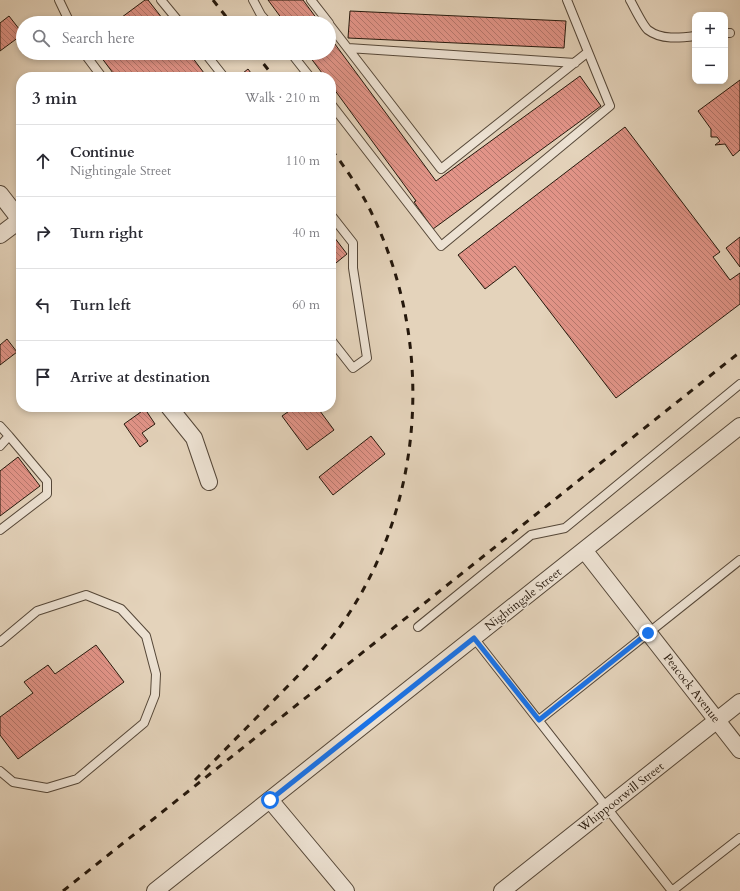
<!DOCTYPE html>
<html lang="en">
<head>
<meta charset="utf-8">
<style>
	:root { --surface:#fff; --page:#f2f2f3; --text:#2b2b33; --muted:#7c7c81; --line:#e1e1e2 }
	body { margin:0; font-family:Cardo,serif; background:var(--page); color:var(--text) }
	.controls { position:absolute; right:12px; top:12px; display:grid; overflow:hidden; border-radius:8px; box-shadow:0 2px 6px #0003 }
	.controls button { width:36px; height:36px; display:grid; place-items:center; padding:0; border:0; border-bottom:1px solid var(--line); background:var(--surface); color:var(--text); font:20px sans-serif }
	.stop { position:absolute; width:12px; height:12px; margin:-9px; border:3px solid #1a73e8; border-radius:50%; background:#fff }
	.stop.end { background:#1a73e8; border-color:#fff; box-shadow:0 1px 4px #0008 }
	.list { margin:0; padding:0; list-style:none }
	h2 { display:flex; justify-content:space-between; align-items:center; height:52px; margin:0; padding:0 16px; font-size:17px }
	h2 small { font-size:13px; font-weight:400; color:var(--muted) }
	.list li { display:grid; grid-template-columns:26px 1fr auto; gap:12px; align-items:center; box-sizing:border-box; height:72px; padding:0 16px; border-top:1px solid var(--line) }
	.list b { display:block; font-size:15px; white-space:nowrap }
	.list p { margin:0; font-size:13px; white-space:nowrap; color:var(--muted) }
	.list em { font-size:13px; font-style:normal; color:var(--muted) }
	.icon { flex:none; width:22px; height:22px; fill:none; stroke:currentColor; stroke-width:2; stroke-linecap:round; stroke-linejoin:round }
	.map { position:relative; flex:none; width:740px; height:891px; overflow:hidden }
	.search { position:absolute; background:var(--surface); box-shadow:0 2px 6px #0003; left:16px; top:16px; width:320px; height:44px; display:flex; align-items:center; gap:10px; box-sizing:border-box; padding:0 14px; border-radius:22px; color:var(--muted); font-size:15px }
	.panel { position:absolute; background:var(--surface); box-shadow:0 2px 6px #0003; left:16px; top:72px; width:320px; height:340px; border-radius:16px }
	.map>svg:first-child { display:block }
</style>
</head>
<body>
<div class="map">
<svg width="740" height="891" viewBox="0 0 740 891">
	<defs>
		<pattern id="building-back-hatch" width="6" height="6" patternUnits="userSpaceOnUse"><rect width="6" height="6" fill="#e29488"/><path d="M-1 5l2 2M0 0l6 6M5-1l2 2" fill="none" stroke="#b7786e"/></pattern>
	</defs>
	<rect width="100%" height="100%" fill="#e4d3bb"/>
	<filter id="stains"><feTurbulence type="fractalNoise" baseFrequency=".005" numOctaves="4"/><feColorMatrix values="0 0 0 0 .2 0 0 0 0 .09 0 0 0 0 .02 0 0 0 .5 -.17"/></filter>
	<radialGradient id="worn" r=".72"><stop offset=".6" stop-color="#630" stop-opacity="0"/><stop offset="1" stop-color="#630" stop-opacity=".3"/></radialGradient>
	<!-- building -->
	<path fill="url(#building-back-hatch)" stroke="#25180c" d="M145 0H148L166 23H114Z
		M268 0H303L320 23H285Z
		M350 11 566 21 564 48 348 38Z
		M9 16 23 34 0 51V23Z
		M329 36 436 181 580 76 601 106 433 229 414 202 416 201 331 85V77H325L307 53H329Z
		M98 53H189L207 77H116Z
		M248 69 254 77H238Z
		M740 80V150L733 156 725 144 715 145 720 141 717 137H711V129L698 111Z
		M625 127 720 252 713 257 730 280 740 273V304L616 398 515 266 485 289 458 255Z
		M331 233 347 254 331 267Z
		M740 237V267L726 248Z
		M7 339 17 352 0 365V345Z
		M295 407H299L300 409 303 407H317L334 430 307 450 282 416Z
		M145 409 155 424 142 433 148 441 140 447 124 424Z
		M371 436 385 454 333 495 319 477Z
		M18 457 40 486 0 516V471Z
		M96 645 124 682 18 759 0 735V717L33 693 24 682 48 665 55 674Z"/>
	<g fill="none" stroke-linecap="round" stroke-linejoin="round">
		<defs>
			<path id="lane" d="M59 0 70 23
				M161 0 180 23
				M253 0 261 15 268 23
				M311 0 329 23
				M630 0C634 7 643 26 648 30 661 40 680 38 695 36
				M329 24 441 169 588 52
				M725 33H730
				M348 48 575 63
				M84 53 102 77
				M205 53 224 77
				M291 53 310 77
				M331 104 441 246 610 106 567 0
				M331 215 353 243V268L367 358 353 368 331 340
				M0 426 9 436 0 446
				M0 530 47 494V481L9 436
				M418 627 531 535 565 528 740 384
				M474 638 672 891
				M0 642 37 611 86 595 121 609 146 636 156 674 155 695 144 723 77 779 47 788 13 782 0 771
				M539 720 740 560
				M672 891 740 838"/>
			<path id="street" d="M0 194 21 221
				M0 235 20 220
				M169 407 194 438 209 482
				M584 550 740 750
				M270 800 346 891
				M155 891 740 426
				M502 891 740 702"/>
		</defs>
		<!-- lane casing -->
		<use href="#lane" stroke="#554738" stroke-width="10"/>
		<!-- street casing -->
		<use href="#street" stroke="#554738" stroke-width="18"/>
		<!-- lane -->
		<use href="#lane" stroke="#ede2d3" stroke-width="8"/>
		<!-- street -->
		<use href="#street" stroke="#ede2d3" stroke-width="16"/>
		<!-- rail -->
		<path stroke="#25180c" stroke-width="3" stroke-dasharray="7 7" stroke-linecap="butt" d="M213 0 231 23
			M255 53 274 77
			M195 780C221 754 246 728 272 702 298 676 325 649 346 618 425 500 434 344 373 216 362 192 347 170 331 149
			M63 891 740 352"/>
	</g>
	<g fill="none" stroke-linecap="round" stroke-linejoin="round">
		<!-- route -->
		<path stroke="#1a73e8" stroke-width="5" d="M270 800 474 638 539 720 648 633"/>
	</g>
	<g text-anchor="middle" stroke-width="3" stroke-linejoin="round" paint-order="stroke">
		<!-- street labels -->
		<g font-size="12" fill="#25180c" stroke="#ede2d3">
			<text transform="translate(523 599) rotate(-38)" y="4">Nightingale Street</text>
			<text transform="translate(692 688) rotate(52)" y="4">Peacock Avenue</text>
			<text transform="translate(621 797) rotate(-38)" y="4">Whippoorwill Street</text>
		</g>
	</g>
	<rect width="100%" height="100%" filter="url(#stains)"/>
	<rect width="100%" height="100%" fill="url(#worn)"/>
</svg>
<div class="controls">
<button>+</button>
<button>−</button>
</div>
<div class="stop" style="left:270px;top:800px"></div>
<div class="stop end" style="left:648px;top:633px"></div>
<div class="search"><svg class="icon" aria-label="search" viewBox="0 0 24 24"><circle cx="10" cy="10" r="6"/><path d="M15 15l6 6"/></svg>Search here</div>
<section class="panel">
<h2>3 min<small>Walk · 210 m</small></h2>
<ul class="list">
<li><svg class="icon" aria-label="ahead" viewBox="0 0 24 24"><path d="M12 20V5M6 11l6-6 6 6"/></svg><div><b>Continue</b><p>Nightingale Street</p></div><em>110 m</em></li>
<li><svg class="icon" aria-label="right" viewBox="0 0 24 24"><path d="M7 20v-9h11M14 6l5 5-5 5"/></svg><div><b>Turn right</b></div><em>40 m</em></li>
<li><svg class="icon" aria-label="left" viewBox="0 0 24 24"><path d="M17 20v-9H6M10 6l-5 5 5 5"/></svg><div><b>Turn left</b></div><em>60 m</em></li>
<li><svg class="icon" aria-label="arrive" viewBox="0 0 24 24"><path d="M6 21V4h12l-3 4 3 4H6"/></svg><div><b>Arrive at destination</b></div></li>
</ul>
</section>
</div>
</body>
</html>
